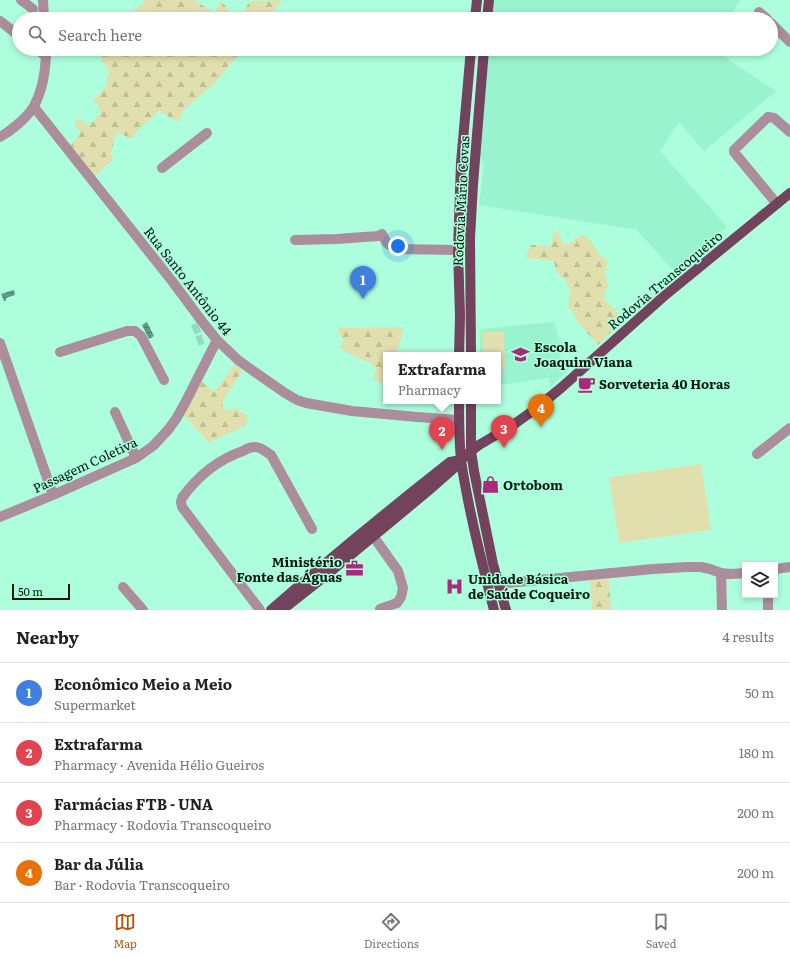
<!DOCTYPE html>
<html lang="en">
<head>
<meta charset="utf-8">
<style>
	:root { --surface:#fff; --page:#f6f6f6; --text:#222; --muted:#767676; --line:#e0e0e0; --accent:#b45309 }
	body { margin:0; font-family:Literata,serif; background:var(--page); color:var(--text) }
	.controls { position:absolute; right:12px; bottom:12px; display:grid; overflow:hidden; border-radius:0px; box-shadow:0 2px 6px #0003 }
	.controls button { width:36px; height:36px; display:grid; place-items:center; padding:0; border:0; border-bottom:1px solid var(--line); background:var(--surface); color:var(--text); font:20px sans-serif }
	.scale { position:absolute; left:12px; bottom:10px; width:58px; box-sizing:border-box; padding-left:4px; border:2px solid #011910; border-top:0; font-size:11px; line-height:14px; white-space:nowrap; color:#011910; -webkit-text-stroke:3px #adfedc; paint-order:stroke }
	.you { position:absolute; left:398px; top:246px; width:14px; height:14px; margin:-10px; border:3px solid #fff; border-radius:50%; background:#1a73e8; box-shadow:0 0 0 6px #1a73e833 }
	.badge { display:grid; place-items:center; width:26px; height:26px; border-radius:50%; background:var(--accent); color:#fff; font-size:13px; font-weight:700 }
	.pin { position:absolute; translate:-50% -33px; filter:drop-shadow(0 1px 2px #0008) }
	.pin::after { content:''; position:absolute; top:21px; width:14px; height:12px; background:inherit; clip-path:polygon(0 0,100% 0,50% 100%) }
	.popup { position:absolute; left:383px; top:352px; width:118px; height:52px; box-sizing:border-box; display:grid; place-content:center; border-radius:0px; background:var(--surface); filter:drop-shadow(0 1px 3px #0005); font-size:13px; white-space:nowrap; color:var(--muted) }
	.popup b { font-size:15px; color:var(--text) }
	.popup::after { content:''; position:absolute; left:50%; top:100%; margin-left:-8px; border:8px solid transparent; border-top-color:var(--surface) }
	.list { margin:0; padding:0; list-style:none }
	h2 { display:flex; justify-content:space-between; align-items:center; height:52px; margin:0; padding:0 16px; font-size:17px }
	h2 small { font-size:13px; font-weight:400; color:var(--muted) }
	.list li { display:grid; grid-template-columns:26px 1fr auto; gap:12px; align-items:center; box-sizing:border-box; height:60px; padding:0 16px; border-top:1px solid var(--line) }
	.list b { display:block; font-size:15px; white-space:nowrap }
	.list p { margin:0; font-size:13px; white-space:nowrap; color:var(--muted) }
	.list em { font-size:13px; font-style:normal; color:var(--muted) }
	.icon { flex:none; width:22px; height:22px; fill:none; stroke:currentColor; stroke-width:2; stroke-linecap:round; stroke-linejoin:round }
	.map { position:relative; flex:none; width:790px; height:610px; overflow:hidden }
	.search { position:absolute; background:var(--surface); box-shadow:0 2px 6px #0003; left:12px; right:12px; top:12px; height:44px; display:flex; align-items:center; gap:10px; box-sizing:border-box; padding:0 14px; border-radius:22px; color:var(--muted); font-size:15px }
	.sheet { height:292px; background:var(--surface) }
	nav { display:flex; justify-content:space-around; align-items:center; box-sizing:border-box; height:56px; border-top:1px solid var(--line); background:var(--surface); font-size:11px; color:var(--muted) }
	nav a { display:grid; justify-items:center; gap:2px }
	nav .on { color:var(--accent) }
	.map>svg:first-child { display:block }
</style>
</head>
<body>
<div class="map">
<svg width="790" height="610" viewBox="0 0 790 610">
	<defs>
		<pattern id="forest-firs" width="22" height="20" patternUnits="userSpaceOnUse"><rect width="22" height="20" fill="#e1dfad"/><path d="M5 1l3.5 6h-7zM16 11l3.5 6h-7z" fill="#bfbf94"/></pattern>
		<pattern id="water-rules" width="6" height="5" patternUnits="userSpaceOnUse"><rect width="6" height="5" fill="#5b9e83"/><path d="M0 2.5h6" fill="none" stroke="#49806a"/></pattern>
	</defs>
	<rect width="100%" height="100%" fill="#adfedc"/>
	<!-- built -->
	<path fill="#99f3ce" d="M493 0H740L729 19H491Z
		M488 49H713L776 91 704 151 679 122 660 151 727 227 674 272 655 250 635 228 631 229 479 205 484 165 477 150Z
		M554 322 559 339 562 341 563 353 559 356 569 369 550 387 549 378 498 385V355H480V329Z"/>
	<!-- green -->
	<path fill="#e1dfad" d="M504 331 505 369H498V355H483L482 332Z
		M701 464 711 530 619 543 609 477Z"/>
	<!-- forest -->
	<path fill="url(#forest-firs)" d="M143 0H194L215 13 221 0 230 12 242 14 250 1 282 0 267 19H132L134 10 143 4Z
		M104 49H243L216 82 184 110 178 122 159 111 137 131 132 139 117 132 111 153 113 159 95 176 69 148 81 132 74 125 79 118 89 126 100 114 98 105 93 102V100L106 87 109 71 101 60Z
		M554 231 559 234 563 244H569L576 238 584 235 593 244 599 254 608 261 605 272 608 286 603 298 624 319 598 345 576 320 573 312 568 308 570 291 565 279 556 271 554 261 525 258 531 245H541L551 247Z
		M404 327 396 355H386V384L373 380 376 369 371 363 353 356 339 347 344 341 338 332 339 328Z
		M235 364 242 371 223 401V409L229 410 235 408 248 416 245 426C233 432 221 436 209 443L182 413 201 381 214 392Z
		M609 579 611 610H592L590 580Z"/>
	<!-- water -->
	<path fill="url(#water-rules)" d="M14 290 15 295 6 298V301H4L1 294Z
		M147 322 154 336 149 339 142 325Z"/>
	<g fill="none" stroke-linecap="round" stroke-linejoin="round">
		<!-- minor-tunnel -->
		<path stroke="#93dcbd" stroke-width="10" stroke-dasharray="10 5" stroke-linecap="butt" d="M193 330 199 327
			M197 341 203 339"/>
		<!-- minor -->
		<path stroke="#ab8d9c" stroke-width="10" d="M21 0 33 9
			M43 0 44 19
			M759 12 767 19
			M0 21 19 36
			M771 23 790 42
			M36 49 46 56
			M34 107 172 281 204 324 217 340 238 360 252 370 285 393 297 400 306 403 352 411 417 417 459 420
			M0 137C12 130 27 118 34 106 43 89 46 68 46 49
			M162 168 207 133
			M777 204 734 152V150L768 117 774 118 790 132
			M295 240 337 239 378 236 382 234 386 242 389 245 398 249 458 250
			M0 343 53 495
			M60 352 127 331H135L141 336 164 380
			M115 412 136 458
			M757 454 790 428
			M0 517 53 495 136 458 153 446 168 430 176 419 185 403 217 340
			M373 536 398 571 403 588 401 597 397 603 380 609
			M775 569 790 567
			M721 573 722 610
			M498 584 653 569 687 567H701L710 569 721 573 731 574 745 573
			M123 587 143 610
			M260 610 182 507 181 502 182 498C197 477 217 460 243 451 246 449 251 447 255 447 261 447 266 452 271 455L312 529
			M768 610V595"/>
		<!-- major -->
		<path stroke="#73425d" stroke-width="10" d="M475 19 477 0
			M487 19 489 0
			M459 355 460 316 458 250 461 163 471 49
			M471 355 470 238 473 184 484 49
			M459 401C459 420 459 440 461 460 463 475 466 490 469 505 476 540 485 575 494 610
			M471 401V451L474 471 493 564 506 610
			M271 610C329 559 389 510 450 462L461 460
			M282 610 329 573 428 491 453 469 461 460 471 451 479 445 513 425 534 410 561 388 663 297 790 193"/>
	</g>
	<!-- icons -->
	<defs>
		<symbol id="school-bare" viewBox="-9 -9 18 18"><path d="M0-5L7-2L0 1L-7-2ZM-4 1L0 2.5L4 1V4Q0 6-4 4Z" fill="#a82a7a" stroke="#adfedc" stroke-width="2.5" paint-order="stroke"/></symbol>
		<symbol id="cafe-bare" viewBox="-9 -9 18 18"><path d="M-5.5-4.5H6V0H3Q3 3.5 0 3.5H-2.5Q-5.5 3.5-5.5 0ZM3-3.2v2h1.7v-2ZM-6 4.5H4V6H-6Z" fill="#a82a7a" stroke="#adfedc" stroke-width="2.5" paint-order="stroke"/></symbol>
		<symbol id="shop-bare" viewBox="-9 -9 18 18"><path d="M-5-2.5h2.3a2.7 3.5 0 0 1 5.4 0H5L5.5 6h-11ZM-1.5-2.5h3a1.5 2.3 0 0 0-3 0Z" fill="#a82a7a" stroke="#adfedc" stroke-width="2.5" paint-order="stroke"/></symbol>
		<symbol id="office-bare" viewBox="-9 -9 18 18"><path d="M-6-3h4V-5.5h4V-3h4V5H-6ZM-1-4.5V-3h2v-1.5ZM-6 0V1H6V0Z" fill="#a82a7a" stroke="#adfedc" stroke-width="2.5" paint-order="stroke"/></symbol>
		<symbol id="hospital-bare" viewBox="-9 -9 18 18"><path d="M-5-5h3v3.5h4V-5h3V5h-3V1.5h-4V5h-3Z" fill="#a82a7a" stroke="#adfedc" stroke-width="2.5" paint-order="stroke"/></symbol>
	</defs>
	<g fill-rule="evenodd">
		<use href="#school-bare" x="508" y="342" width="25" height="25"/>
		<use href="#cafe-bare" x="574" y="372" width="25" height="25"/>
		<use href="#shop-bare" x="478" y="472" width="25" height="25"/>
		<use href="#office-bare" x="342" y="556" width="25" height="25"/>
		<use href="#hospital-bare" x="442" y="574" width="25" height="25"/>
	</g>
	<g text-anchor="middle" stroke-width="3" stroke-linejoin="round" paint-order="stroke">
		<!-- street labels -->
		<g font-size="13" fill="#011910" stroke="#adfedc">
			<text transform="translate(461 201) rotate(-87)" y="5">Rodovia Mário Covas</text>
			<text transform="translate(665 280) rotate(-40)" y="5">Rodovia Transcoqueiro</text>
			<text transform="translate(188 281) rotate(52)" y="5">Rua Santo Antônio 44</text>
			<text transform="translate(85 465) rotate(-25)" y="5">Passagem Coletiva</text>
		</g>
		<!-- poi labels -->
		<g font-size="13" font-weight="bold" fill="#011910" stroke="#adfedc" text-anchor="start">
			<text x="534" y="352">Escola<tspan x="534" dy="15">Joaquim Viana</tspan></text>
			<text x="599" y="389">Sorveteria 40 Horas</text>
			<text x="503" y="490">Ortobom</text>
			<text x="342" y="567" text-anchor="end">Ministério<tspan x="342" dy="15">Fonte das Águas</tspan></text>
			<text x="468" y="584">Unidade Básica<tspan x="468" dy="15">de Saúde Coqueiro</tspan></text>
		</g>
	</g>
</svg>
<div class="controls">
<button><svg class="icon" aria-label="layers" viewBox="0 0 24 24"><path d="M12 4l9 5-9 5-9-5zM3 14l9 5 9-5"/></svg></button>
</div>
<div class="scale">50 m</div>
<div class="you"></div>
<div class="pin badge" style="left:363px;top:299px;background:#3f7fe0">1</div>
<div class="pin badge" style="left:442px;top:450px;background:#e0444e">2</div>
<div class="popup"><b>Extrafarma</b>Pharmacy</div>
<div class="pin badge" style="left:504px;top:448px;background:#e0444e">3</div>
<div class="pin badge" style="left:541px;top:427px;background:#e8710a">4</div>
<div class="search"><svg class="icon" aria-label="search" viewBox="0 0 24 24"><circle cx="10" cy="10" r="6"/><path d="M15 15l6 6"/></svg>Search here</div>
</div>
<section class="sheet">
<h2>Nearby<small>4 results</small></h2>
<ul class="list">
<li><span class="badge" style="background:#3f7fe0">1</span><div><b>Econômico Meio a Meio</b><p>Supermarket</p></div><em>50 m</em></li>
<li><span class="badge" style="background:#e0444e">2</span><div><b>Extrafarma</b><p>Pharmacy · Avenida Hélio Gueiros</p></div><em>180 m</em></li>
<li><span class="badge" style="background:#e0444e">3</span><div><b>Farmácias FTB - UNA</b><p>Pharmacy · Rodovia Transcoqueiro</p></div><em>200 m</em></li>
<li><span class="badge" style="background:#e8710a">4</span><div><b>Bar da Júlia</b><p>Bar · Rodovia Transcoqueiro</p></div><em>200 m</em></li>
</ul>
</section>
<nav>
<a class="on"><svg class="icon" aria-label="map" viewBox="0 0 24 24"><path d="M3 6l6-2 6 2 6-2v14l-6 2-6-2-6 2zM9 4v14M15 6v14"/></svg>Map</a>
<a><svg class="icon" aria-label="directions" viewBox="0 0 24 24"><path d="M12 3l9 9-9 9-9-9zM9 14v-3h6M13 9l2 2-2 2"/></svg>Directions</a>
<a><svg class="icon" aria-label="saved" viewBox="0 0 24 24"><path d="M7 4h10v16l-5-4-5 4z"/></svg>Saved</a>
</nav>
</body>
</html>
